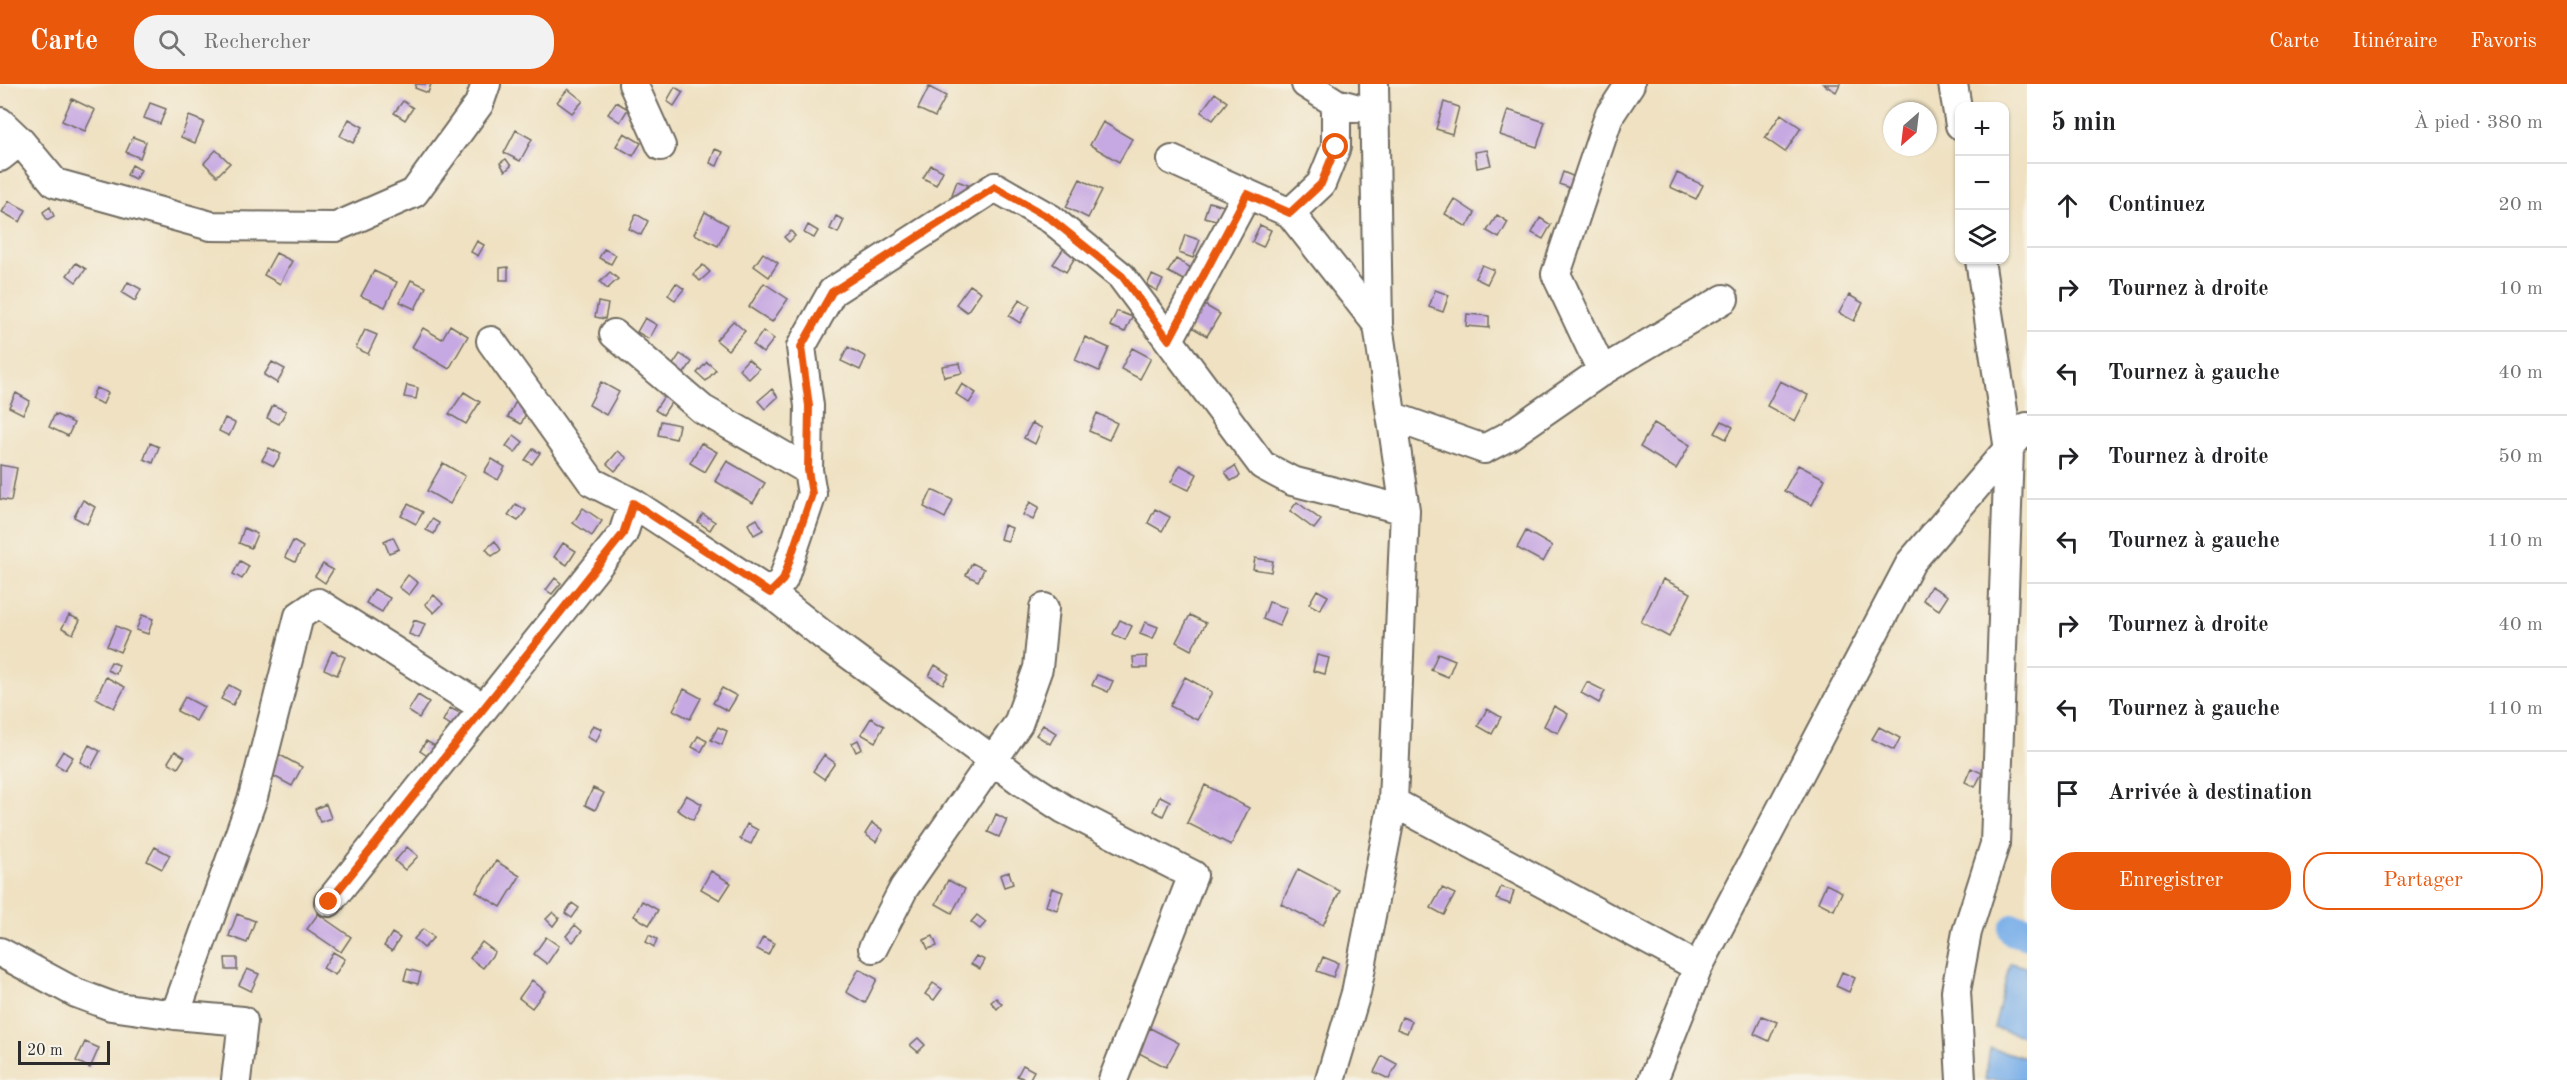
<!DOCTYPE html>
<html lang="fr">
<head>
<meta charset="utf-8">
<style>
	:root { --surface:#fff; --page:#f2f2f2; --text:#202124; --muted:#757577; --line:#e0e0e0; --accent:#ea580c }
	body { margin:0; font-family:"Old Standard TT",serif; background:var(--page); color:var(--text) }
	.controls { position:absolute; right:18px; top:18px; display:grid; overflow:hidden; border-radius:12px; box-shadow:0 2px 4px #0004 }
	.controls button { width:54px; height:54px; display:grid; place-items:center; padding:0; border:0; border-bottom:2px solid var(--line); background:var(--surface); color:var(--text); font:30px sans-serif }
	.compass { position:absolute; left:1883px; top:18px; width:54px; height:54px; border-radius:50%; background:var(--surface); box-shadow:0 2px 4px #0004; rotate:208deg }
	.scale { position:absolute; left:18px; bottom:15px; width:92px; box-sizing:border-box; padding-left:6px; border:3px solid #2b2b2b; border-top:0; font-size:16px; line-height:21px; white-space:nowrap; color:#2b2b2b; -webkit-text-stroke:4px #f7f3e8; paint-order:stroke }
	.stop { position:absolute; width:18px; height:18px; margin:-14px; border:4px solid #ea580c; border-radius:50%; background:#fff }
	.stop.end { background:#ea580c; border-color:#fff; box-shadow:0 2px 6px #0008 }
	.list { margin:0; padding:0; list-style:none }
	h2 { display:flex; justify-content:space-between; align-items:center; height:78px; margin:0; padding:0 24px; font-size:26px }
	h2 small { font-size:20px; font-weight:400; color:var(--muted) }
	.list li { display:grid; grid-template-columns:39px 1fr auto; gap:18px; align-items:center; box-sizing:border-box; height:84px; padding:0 24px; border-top:2px solid var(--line) }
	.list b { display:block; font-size:22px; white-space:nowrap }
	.list em { font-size:20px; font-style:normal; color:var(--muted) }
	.actions { display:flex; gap:12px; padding:18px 24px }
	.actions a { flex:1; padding:14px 0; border:2px solid var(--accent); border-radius:24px; text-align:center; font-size:21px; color:var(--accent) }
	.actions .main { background:var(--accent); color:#fff }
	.icon { flex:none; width:33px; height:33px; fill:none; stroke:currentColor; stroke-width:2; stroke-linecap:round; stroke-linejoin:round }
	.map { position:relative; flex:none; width:2027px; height:996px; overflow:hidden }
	header { display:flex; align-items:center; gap:36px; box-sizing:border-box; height:84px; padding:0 30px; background:var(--accent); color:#fff }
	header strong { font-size:28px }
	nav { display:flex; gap:33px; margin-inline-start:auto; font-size:21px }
	.search { width:420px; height:54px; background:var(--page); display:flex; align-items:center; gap:15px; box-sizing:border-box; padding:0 21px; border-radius:24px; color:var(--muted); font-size:22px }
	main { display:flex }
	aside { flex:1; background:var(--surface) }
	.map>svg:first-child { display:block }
</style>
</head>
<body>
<header>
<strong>Carte</strong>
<div class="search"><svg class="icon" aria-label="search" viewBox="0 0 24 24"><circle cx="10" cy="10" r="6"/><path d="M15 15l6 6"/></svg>Rechercher</div>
<nav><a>Carte</a><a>Itinéraire</a><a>Favoris</a></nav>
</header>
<main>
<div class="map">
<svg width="2027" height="996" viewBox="0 0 2027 996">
	<rect width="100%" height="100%" fill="#f7f3e8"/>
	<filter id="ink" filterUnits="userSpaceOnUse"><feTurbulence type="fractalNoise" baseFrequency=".0167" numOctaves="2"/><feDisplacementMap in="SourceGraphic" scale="12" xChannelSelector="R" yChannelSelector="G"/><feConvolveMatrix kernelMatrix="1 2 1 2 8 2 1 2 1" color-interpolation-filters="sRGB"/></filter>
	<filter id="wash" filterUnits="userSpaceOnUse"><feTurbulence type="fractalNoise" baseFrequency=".008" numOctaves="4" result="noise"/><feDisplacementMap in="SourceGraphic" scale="24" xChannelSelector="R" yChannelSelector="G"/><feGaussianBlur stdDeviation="1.35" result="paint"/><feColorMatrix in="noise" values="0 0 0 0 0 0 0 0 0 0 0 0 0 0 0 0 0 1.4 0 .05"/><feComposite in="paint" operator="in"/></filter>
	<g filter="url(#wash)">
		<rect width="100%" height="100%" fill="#efe1c1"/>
		<!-- water -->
		<path fill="#7cb0e9" stroke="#546e8a" stroke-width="1.5" d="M2010 879 2027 883V953L1994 944Z
			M1990 964 2027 974V996H1985Z"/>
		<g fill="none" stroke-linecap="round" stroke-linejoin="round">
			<!-- canal -->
			<path stroke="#7cb0e9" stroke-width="33" d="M2015 846 2027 849"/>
		</g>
		<g id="blocks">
			<!-- building -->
			<path fill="#c6a8e2" d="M416 0H431L428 9 415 4Z
				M1823 0H1840L1836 8Z
				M675 3 683 8 674 22 667 17Z
				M929 3 946 12 935 33 918 25Z
				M568 5 583 17 572 29 557 18Z
				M1215 9 1227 18 1213 36 1201 28Z
				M72 15 95 26 85 47 62 37Z
				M403 17 413 24 405 36 394 29Z
				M616 18 628 25 620 38 608 30Z
				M1444 18 1459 23 1452 50 1436 45Z
				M150 19 166 25 160 40 144 34Z
				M1508 26 1545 38 1537 63 1500 51Z
				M1781 30 1801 44 1785 68 1765 54Z
				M189 32 204 38 195 59 181 53Z
				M349 35 363 43 353 59 340 52Z
				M1103 38 1132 55 1119 78 1090 61Z
				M516 46 532 55 520 77 504 69Z
				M624 49 641 59 633 72 616 62Z
				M133 53 146 58 140 74 126 68Z
				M715 65 723 68 717 82 710 79Z
				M216 66 230 79 217 92 204 79Z
				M1487 66 1491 81 1477 84 1475 68Z
				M506 75 511 82 505 87 500 79Z
				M132 81 141 86 135 95 127 91Z
				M931 81 943 87 936 101 923 94Z
				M1563 88 1577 94 1573 105 1559 100Z
				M1677 89 1703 101 1696 115 1670 103Z
				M1080 95 1102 106 1088 134 1066 123Z
				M957 97 968 101 961 120 950 116Z
				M1454 115 1475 129 1467 143 1445 130Z
				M9 117 26 126 20 138 2 128Z
				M1209 118 1224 122 1220 137 1204 133Z
				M50 123 54 132 47 136 43 128Z
				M705 128 728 141 718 162 694 150Z
				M636 130 648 137 641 151 629 145Z
				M1497 131 1508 138 1499 154 1487 147Z
				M836 132 844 136 838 149 830 145Z
				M1540 134 1551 141 1543 155 1532 149Z
				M808 141 818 147 814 154 804 149Z
				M1260 141 1271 146 1263 163 1252 158Z
				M791 147 795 152 789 158 784 153Z
				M1185 151 1200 156 1193 174 1179 169Z
				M477 157 484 161 478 172 471 168Z
				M1064 164 1076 172 1066 188 1053 180Z
				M604 165 616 171 611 180 599 174Z
				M276 169 292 177 280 200 264 191Z
				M763 169 778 179 769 193 754 182Z
				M1176 175 1191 184 1184 196 1168 188Z
				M76 179 86 185 76 198 67 191Z
				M703 181 710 188 700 197 693 190Z
				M1482 181 1494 186 1487 200 1475 194Z
				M508 183V196H500V184Z
				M374 187 397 198 385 223 361 212Z
				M610 188 618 195 607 205 600 198Z
				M1152 191 1163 196 1157 207 1147 201Z
				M411 196 426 203 415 225 400 218Z
				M128 198 141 205 135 217 122 209Z
				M676 199 684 205 675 216 668 211Z
				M764 199 788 215 772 238 749 223Z
				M970 201 981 208 967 228 956 220Z
				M1435 206 1449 211 1443 228 1429 223Z
				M1849 211 1863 219 1854 237 1839 229Z
				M1020 215 1030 222 1020 239 1009 232Z
				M598 218 608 220 605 235 595 233Z
				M1201 219 1220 230 1207 252 1188 241Z
				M1117 227 1132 233 1125 248 1110 242Z
				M1467 230 1489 232V244L1466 242Z
				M645 234 657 241 649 255 637 248Z
				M733 237 745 247 728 266 716 256Z
				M450 241 468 252 449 285 412 263 423 244 442 255Z
				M365 246 377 251 368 270 356 264Z
				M763 247 774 255 763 269 753 261Z
				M1085 253 1109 264 1099 287 1075 276Z
				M848 263 866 273 860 286 841 277Z
				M1132 264 1151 274 1140 295 1121 285Z
				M680 270 692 278 680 295 668 288Z
				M748 275 759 285 749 295 739 285Z
				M272 278 285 285 277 299 264 291Z
				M707 278 716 286 706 297 697 289Z
				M960 279 962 289 944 293 942 282Z
				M1780 297 1808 311 1795 337 1767 322Z
				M601 298 619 308 606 331 589 321Z
				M962 300 976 309 969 319 956 310Z
				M407 301 418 304 416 315 404 313Z
				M96 304 108 309 103 320 91 315Z
				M772 305 778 313 765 325 758 317Z
				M464 308 480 318 466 340 449 330Z
				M16 309 30 317 23 330 9 323Z
				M664 312 672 317 663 331 655 326Z
				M515 319 528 325 521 340 508 333Z
				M273 321 286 327 279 340 267 334Z
				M1097 329 1117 339 1109 356 1089 347Z
				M55 330 74 339 68 352 49 343Z
				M225 334 235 339 229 352 219 347Z
				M661 337 679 341 676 355 658 351Z
				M1722 337 1733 343 1726 355 1715 349Z
				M1032 339 1042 344 1035 360 1024 354Z
				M1654 339 1690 361 1676 385 1640 363Z
				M514 351 523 358 515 369 506 362Z
				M150 359 159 363 153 379 144 375Z
				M701 359 717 368 705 388 690 379Z
				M269 364 281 370 274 382 262 376Z
				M533 365 540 369 532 380 525 376Z
				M618 367 627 374 615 387 607 380Z
				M492 375 505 383 498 396 484 388Z
				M727 377 765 399 753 419 715 397Z
				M443 379 465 392 450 420 427 407Z
				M0 381 17 384 11 417 0 415Z
				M1180 381 1197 390 1189 406 1171 398Z
				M1798 381 1825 395 1812 421 1784 407Z
				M1235 382 1240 392 1231 397 1225 388Z
				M932 406 953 416 945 434 924 423Z
				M83 416 95 423 87 440 74 433Z
				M1030 418 1039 423 1033 436 1023 431Z
				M1297 418 1321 436 1314 445 1290 427Z
				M408 420 423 428 416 440 401 432Z
				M516 420 526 426 518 437 508 431Z
				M583 424 602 437 592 452 573 439Z
				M1155 425 1170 433 1162 447 1148 439Z
				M703 430 715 438 710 446 698 438Z
				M432 435 439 439 434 450 426 446Z
				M757 435 763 446 754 451 748 440Z
				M1004 441 1012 444 1008 457 1000 455Z
				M244 444 257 450 251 464 239 459Z
				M1526 447 1552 462 1543 478 1517 464Z
				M393 453 399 465 389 469 384 457Z
				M293 457 303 463 295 478 285 473Z
				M495 457 501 466 492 472 486 465Z
				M563 459 576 467 567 481 554 473Z
				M1255 474 1273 477 1271 488 1253 485Z
				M240 477 249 482 242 495 233 490Z
				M972 479 984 485 978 497 966 491Z
				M323 480 333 486 325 499 315 492Z
				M408 491 418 499 409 511 399 503Z
				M555 494 561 499 552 510 546 506Z
				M1663 495 1691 509 1669 553 1641 538Z
				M1931 502 1948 512 1939 526 1923 516Z
				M374 505 390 514 382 528 366 519Z
				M1317 506 1328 512 1320 526 1309 520Z
				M434 511 443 520 434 529 425 520Z
				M1269 518 1287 524 1279 542 1263 535Z
				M69 531 80 536 73 550 62 544Z
				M142 531 153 535 148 550 136 546Z
				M1190 531 1206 539 1191 566 1176 558Z
				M414 536 425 540 419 554 409 550Z
				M1120 536 1132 542 1125 556 1113 550Z
				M1145 538 1158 543 1153 555 1140 550Z
				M116 542 129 548 120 568 107 562Z
				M332 567 345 573 337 591 324 585Z
				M1438 569 1455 576 1448 593 1431 586Z
				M1317 571 1329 574 1325 590 1313 587Z
				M1147 572V584H1134L1133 573Z
				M111 578 119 581 116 590 107 586Z
				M935 581 949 590 943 600 929 592Z
				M1097 591 1113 597 1108 608 1092 601Z
				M106 593 125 603 114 624 96 614Z
				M1185 593 1212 608 1197 636 1170 622Z
				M1587 598 1605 607 1599 619 1581 609Z
				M229 601 240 607 233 621 221 615Z
				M722 604 737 612 728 627 713 619Z
				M684 605 701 614 690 635 673 626Z
				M418 611 429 618 419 634 408 627Z
				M185 613 204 623 196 637 177 627Z
				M1554 622 1568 630 1558 649 1544 642Z
				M450 624 460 629 453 642 443 637Z
				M1487 625 1501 633 1492 650 1478 642Z
				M871 634 884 642 875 658 861 650Z
				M593 641 602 645 596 658 587 653Z
				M1043 641 1056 649 1050 660 1036 651Z
				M718 643 727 647 722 661 711 656Z
				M1879 643 1900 654 1894 666 1872 655Z
				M698 652 707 657 701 668 692 663Z
				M858 656 862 665 856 668 852 659Z
				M426 657 435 662 429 673 420 667Z
				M89 661 100 667 91 684 80 678Z
				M63 667 73 673 65 686 55 680Z
				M175 667 185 673 178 684 168 678Z
				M278 670 302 683 292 702 268 689Z
				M824 671 835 679 824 695 813 687Z
				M1971 684 1982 689 1975 703 1965 698Z
				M1205 701 1249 724 1231 761 1187 739Z
				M593 704 604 709 595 726 585 721Z
				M686 711 702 720 693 736 677 726Z
				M1160 712 1170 717 1163 732 1153 727Z
				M326 720 331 734 320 738 315 725Z
				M996 730 1007 736 999 753 988 748Z
				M872 739 883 746 876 758 865 750Z
				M747 740 758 746 751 760 740 755Z
				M155 763 170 771 162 785 147 777Z
				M407 763 418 772 405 786 395 777Z
				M496 777 520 792 501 823 476 808Z
				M1298 785 1340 807 1323 841 1281 820Z
				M711 787 731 799 720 816 701 805Z
				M1009 788 1013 800 1004 803 1000 791Z
				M948 796 965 805 952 829 936 820Z
				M1826 800 1842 808 1834 826 1818 818Z
				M1501 803 1514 807 1510 820 1496 815Z
				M1052 804 1063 808 1057 826 1046 822Z
				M1442 804 1455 810 1444 831 1431 824Z
				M642 817 658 826 649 841 634 832Z
				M572 819 579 824 572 834 565 829Z
				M553 828 559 834 553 842 546 835Z
				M237 830 255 837 247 859 229 852Z
				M318 830 351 853 341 868 307 845Z
				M977 831 986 838 980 845 971 838Z
				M575 841 582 847 573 858 566 852Z
				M423 845 434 853 424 864 414 855Z
				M392 849 400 854 392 867 384 862Z
				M649 851 657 855 654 863 646 858Z
				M933 852 937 862 928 865 924 856Z
				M546 853 559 862 547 880 534 870Z
				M763 853 774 859 768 871 757 865Z
				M482 858 495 868 483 884 470 874Z
				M333 868 345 875 335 891 323 884Z
				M976 872 985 876 980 885 971 880Z
				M1323 873 1338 879 1333 893 1317 887Z
				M225 874H237V886H226Z
				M247 885 259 890 251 907 239 901Z
				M407 885 421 889 418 900 404 896Z
				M859 885 877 895 865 919 846 908Z
				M1842 888 1855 894 1849 908 1836 902Z
				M532 896 545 907 532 924 519 914Z
				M933 899 942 905 934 916 925 910Z
				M996 914 1002 920 997 925 991 918Z
				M1762 932 1777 938 1769 957 1754 950Z
				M1402 933 1412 937 1407 949 1397 945Z
				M1150 944 1179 959 1166 983 1137 968Z
				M918 954 925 961 918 968 910 961Z
				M85 958 99 964 90 984 76 977Z
				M1382 972 1397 980 1389 995 1374 988Z
				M1023 981 1034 987 1029 996 1017 992Z"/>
		</g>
	</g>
	<g filter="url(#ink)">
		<use href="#blocks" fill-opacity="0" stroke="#706b60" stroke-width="1.5"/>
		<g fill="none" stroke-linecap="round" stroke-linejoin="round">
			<defs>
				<path id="minor" d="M633 0 661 62
					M1306 0 1336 19 1355 24
					M1953 0 1960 41
					M0 38 20 57 55 99 211 142 336 143 414 109 479 20 486 0
					M0 73 20 57
					M1172 76 1290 129 1378 241
					M1290 129 1321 100 1336 63V19
					M614 250 702 325 808 386 812 410 783 496 770 509
					M1169 256 1247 110
					M491 257 592 398 633 419 770 509 823 551 1021 697 1064 725 1193 791 1113 996
					M1602 287 1556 190 1609 32 1630 0
					M1391 332 1484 365 1507 353 1602 287 1724 215
					M808 386 809 322 801 263 832 208 995 103 1051 135 1121 192 1262 381 1292 397 1405 426
					M1393 718 1698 883
					M329 818 623 450 633 419
					M873 864 904 804 1018 640 1038 584 1044 524
					M0 868 76 909 111 922 175 931 243 937 236 996
					M175 931 253 713 299 532 318 519 484 624
					M1330 996 1356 909 1393 718 1405 426 1378 241 1374 0
					M1653 996 1698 883 1911 478 2027 343
					M1961 996 1956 907 1967 848 1995 760 2009 366 1980 176"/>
			</defs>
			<!-- minor casing -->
			<use href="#minor" stroke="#706b60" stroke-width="32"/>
			<!-- minor -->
			<use href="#minor" stroke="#fff" stroke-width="28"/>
		</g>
	</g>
	<g fill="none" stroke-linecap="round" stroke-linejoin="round" filter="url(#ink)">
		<!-- route -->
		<path stroke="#ea580c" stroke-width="8" d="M329 818 623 450 633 419 770 509 783 496 812 410 808 386 809 322 801 263 832 208 995 103 1051 135 1122 192 1169 256 1247 110 1290 129 1321 100 1336 63"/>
	</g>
</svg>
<div class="controls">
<button>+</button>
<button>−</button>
<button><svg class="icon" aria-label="layers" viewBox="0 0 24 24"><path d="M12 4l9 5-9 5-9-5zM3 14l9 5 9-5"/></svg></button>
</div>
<svg class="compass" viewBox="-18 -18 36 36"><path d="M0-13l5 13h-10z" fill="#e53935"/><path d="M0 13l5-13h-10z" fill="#757577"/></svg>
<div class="scale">20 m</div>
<div class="stop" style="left:1336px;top:63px"></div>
<div class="stop end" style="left:329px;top:818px"></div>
</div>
<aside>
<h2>5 min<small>À pied · 380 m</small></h2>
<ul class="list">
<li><svg class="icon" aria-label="ahead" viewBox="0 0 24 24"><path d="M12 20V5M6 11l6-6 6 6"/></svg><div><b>Continuez</b></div><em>20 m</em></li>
<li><svg class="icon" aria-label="right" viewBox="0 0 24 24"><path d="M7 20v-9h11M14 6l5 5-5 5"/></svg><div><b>Tournez à droite</b></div><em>10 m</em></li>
<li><svg class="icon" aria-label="left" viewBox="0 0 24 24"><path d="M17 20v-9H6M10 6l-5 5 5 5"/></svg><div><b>Tournez à gauche</b></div><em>40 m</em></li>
<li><svg class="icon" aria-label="right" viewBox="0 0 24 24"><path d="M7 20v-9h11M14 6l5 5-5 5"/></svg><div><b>Tournez à droite</b></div><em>50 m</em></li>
<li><svg class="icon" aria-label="left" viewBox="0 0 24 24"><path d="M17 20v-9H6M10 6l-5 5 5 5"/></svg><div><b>Tournez à gauche</b></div><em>110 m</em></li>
<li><svg class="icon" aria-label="right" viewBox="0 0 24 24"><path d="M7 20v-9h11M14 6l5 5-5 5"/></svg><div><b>Tournez à droite</b></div><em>40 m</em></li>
<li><svg class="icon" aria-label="left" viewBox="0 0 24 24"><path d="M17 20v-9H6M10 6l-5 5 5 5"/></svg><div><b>Tournez à gauche</b></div><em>110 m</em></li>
<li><svg class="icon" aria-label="arrive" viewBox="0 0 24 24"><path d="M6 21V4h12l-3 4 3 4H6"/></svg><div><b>Arrivée à destination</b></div></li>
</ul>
<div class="actions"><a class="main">Enregistrer</a><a>Partager</a></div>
</aside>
</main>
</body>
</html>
